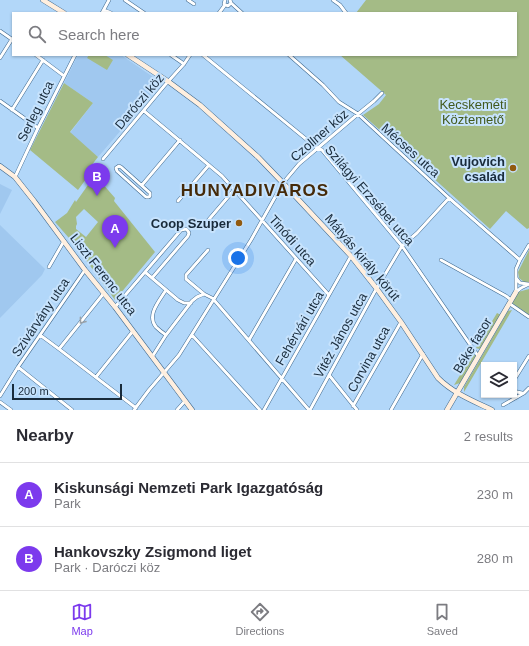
<!DOCTYPE html>
<html lang="en">
<head>
<meta charset="utf-8">
<style>
	:root { --surface:#fff; --page:#f2f2f3; --text:#2b2b33; --muted:#7c7c81; --line:#e1e1e2; --accent:#7c3aed }
	body { margin:0; font-family:Helvetica,sans-serif; background:var(--page); color:var(--text) }
	.controls { position:absolute; right:12px; bottom:12px; display:grid; overflow:hidden; border-radius:0px; box-shadow:0 1px 3px #0004 }
	.controls button { width:36px; height:36px; display:grid; place-items:center; padding:0; border:0; border-bottom:1px solid var(--line); background:var(--surface); color:var(--text); font:20px sans-serif }
	.scale { position:absolute; left:12px; bottom:10px; width:110px; box-sizing:border-box; padding-left:4px; border:2px solid #192b3b; border-top:0; font-size:11px; line-height:14px; white-space:nowrap; color:#192b3b; -webkit-text-stroke:3px #c7e3fd; paint-order:stroke }
	.you { position:absolute; left:238px; top:258px; width:14px; height:14px; margin:-10px; border:3px solid #fff; border-radius:50%; background:#1a73e8; box-shadow:0 0 0 6px #1a73e833 }
	.badge { display:grid; place-items:center; width:26px; height:26px; border-radius:50%; background:var(--accent); color:#fff; font-size:13px; font-weight:700 }
	.pin { position:absolute; translate:-50% -33px; filter:drop-shadow(0 1px 2px #0008) }
	.pin::after { content:''; position:absolute; top:21px; width:14px; height:12px; background:inherit; clip-path:polygon(0 0,100% 0,50% 100%) }
	.list { margin:0; padding:0; list-style:none }
	h2 { display:flex; justify-content:space-between; align-items:center; height:52px; margin:0; padding:0 16px; font-size:17px }
	h2 small { font-size:13px; font-weight:400; color:var(--muted) }
	.list li { display:grid; grid-template-columns:26px 1fr auto; gap:12px; align-items:center; box-sizing:border-box; height:64px; padding:0 16px; border-top:1px solid var(--line) }
	.list b { display:block; font-size:15px; white-space:nowrap }
	.list p { margin:0; font-size:13px; white-space:nowrap; color:var(--muted) }
	.list em { font-size:13px; font-style:normal; color:var(--muted) }
	.icon { flex:none; width:22px; height:22px; fill:none; stroke:currentColor; stroke-width:2; stroke-linecap:round; stroke-linejoin:round }
	.map { position:relative; flex:none; width:529px; height:410px; overflow:hidden }
	.search { position:absolute; background:var(--surface); box-shadow:0 1px 3px #0004; left:12px; right:12px; top:12px; height:44px; display:flex; align-items:center; gap:10px; box-sizing:border-box; padding:0 14px; border-radius:0px; color:var(--muted); font-size:15px }
	.sheet { height:180px; background:var(--surface) }
	nav { display:flex; justify-content:space-around; align-items:center; box-sizing:border-box; height:56px; border-top:1px solid var(--line); background:var(--surface); font-size:11px; color:var(--muted) }
	nav a { display:grid; justify-items:center; gap:2px }
	nav .on { color:var(--accent) }
	.map>svg:first-child { display:block }
</style>
</head>
<body>
<div class="map">
<svg width="529" height="410" viewBox="0 0 529 410">
	<rect width="100%" height="100%" fill="#b2d7f9"/>
	<!-- built -->
	<path fill="#a0c8ef" d="M78 55H121L156 79 155 89 138 110 136 109 133 113 134 115 98 157 70 133 93 103 64 83Z
		M0 184 12 190 0 214Z
		M0 225 45 269 42 275 0 318Z"/>
	<!-- green -->
	<path fill="#a4bb86" fill-rule="evenodd" d="M366 0H529V228L527 229 506 211 490 229 363 115 379 104 386 95 340 55H516V13H356Z
		M89 55H105L113 60 107 70 87 58Z
		M64 83 93 103 70 132 98 157 91 166 94 168 78 190 30 150Z
		M95 175 115 198 114 201 155 252 115 300 75 245 55 222 67 213 75 200 76 202ZM84 209 98 222 86 237 76 229V226L77 224 76 217Z
		M529 250V282H524L519 278 518 272Z
		M529 289V315L512 303 518 292Z
		M512 310 464 392V387L508 311Z
		M497 313 501 315 481 348 479 349 476 348Z
		M473 354 476 356 460 383 454 385Z"/>
	<g fill="none" stroke-linecap="round" stroke-linejoin="round">
		<defs>
			<path id="street" d="M125 0 144 13
				M188 0 194 4
				M225 0 224 4 228 6 231 3 230 0
				M333 0 340 5 346 13
				M231 3 242 13
				M104 10 111 13
				M102 13 109 0
				M219 13 225 5
				M0 31 13 40
				M36 55 64 76
				M171 55 184 64
				M203 55 317 148 322 150 402 246 478 356
				M289 55 323 85 339 102 358 114 449 198 520 260
				M0 58 12 39
				M0 101 38 128
				M12 110 43 60
				M144 111 222 176 329 295
				M103 159 165 85 184 64 190 55
				M119 166 121 167 150 193V196L149 197H146L117 171 116 168Z
				M15 177 38 128 75 55
				M142 185 180 140
				M178 201 209 165
				M205 224 234 190
				M208 250 186 275V279L204 294 214 299
				M441 260 506 296 511 300
				M49 267 64 241
				M152 278 178 300 184 303H191
				M516 278 520 283 528 284
				M516 292V269L520 260 529 245
				M516 292 521 288 529 284
				M214 300 309 410
				M510 304 529 317
				M115 307 181 230 186 229 188 231 189 233 188 236 152 278 145 272
				M40 335 59 349 136 408
				M166 335C163 333 159 330 156 327 146 315 160 300 166 290
				M192 335 260 410
				M249 340 296 259
				M59 349 104 293
				M152 357 166 335 192 301 197 297 204 294
				M18 367 72 410
				M329 375 357 410
				M96 377 133 331
				M514 380 529 356
				M514 390 517 392 522 393
				M0 396 18 367 85 270
				M0 402 11 410
				M503 405 524 393 529 388
				M353 406 401 322
				M134 410 149 390 179 355 251 240 283 183 299 164 358 114 374 101 382 93
				M177 410 185 401
				M264 410 351 256
				M310 410 374 293 402 246 417 233 449 198
				M391 410 423 354"/>
			<path id="secondary" d="M43 0 64 13
				M128 55 169 82 200 105 258 157 283 183 351 256 377 289 401 322 438 378C453 393 473 401 492 410
				M0 166 15 177 34 201 85 270 115 307 192 410
				M447 410 516 292"/>
		</defs>
		<!-- street casing -->
		<use href="#street" stroke="#3f698f" stroke-width="4"/>
		<!-- secondary casing -->
		<use href="#secondary" stroke="#3f698f" stroke-width="5.5"/>
		<!-- street -->
		<use href="#street" stroke="#fff" stroke-width="3"/>
		<!-- secondary -->
		<use href="#secondary" stroke="#ffefdf" stroke-width="4.5"/>
	</g>
	<!-- one-way arrows -->
	<defs><path id="oneway-chevron" d="M-2-3.5L2.5 0L-2 3.5" fill="none" stroke-width="1.6" stroke-linecap="round" stroke-linejoin="round"/></defs>
	<use stroke="#98a0a7" href="#oneway-chevron" transform="translate(82 321) rotate(128)"/>
	<!-- markers -->
	<g fill="#915a10" stroke="#c7e3fd" stroke-width="1.5">
		<circle cx="513" cy="168" r="4"/>
		<circle cx="239" cy="223" r="4"/>
	</g>
	<g text-anchor="middle" stroke-width="4" stroke-linejoin="round" paint-order="stroke">
		<!-- street labels -->
		<g font-size="13" fill="#192b3b" stroke="#c7e3fd">
			<text transform="translate(139 101) rotate(-50)" y="5">Daróczi köz</text>
			<text transform="translate(35 111) rotate(-64)" y="5">Serleg utca</text>
			<text transform="translate(319 135) rotate(-41)" y="5">Czollner köz</text>
			<text transform="translate(411 150) rotate(42)" y="5">Mécses utca</text>
			<text transform="translate(370 195) rotate(49)" y="5">Szilágyi Erzsébet utca</text>
			<text transform="translate(293 240) rotate(48)" y="5">Tinódi utca</text>
			<text transform="translate(363 257) rotate(50)" y="5">Mátyás király körút</text>
			<text transform="translate(104 274) rotate(52)" y="5">Liszt Ferenc utca</text>
			<text transform="translate(40 317) rotate(-56)" y="5">Szivárvány utca</text>
			<text transform="translate(299 328) rotate(-60)" y="5">Fehérvári utca</text>
			<text transform="translate(340 335) rotate(-61)" y="5">Vitéz János utca</text>
			<text transform="translate(472 345) rotate(-59)" y="5">Béke fasor</text>
			<text transform="translate(368 359) rotate(-61)" y="5">Corvina utca</text>
		</g>
		<!-- park labels -->
		<g font-size="13" fill="#42591c" stroke="#c7e3fd">
			<text x="473" y="109">Kecskeméti<tspan x="473" dy="15">Köztemető</tspan></text>
		</g>
		<!-- poi labels -->
		<g font-size="13" font-weight="bold" fill="#192b3b" stroke="#c7e3fd" text-anchor="end">
			<text x="505" y="166">Vujovich<tspan x="505" dy="15">család</tspan></text>
			<text x="231" y="228">Coop Szuper</text>
		</g>
		<!-- district labels -->
		<g font-size="17" font-weight="bold" letter-spacing="1" fill="#452a09" stroke="#c7e3fd">
			<text x="255" y="196">HUNYADIVÁROS</text>
		</g>
	</g>
</svg>
<div class="controls">
<button><svg class="icon" aria-label="layers" viewBox="0 0 24 24"><path d="M12 4l9 5-9 5-9-5zM3 14l9 5 9-5"/></svg></button>
</div>
<div class="scale">200 m</div>
<div class="you"></div>
<div class="pin badge" style="left:115px;top:248px">A</div>
<div class="pin badge" style="left:97px;top:196px">B</div>
<div class="search"><svg class="icon" aria-label="search" viewBox="0 0 24 24"><circle cx="10" cy="10" r="6"/><path d="M15 15l6 6"/></svg>Search here</div>
</div>
<section class="sheet">
<h2>Nearby<small>2 results</small></h2>
<ul class="list">
<li><span class="badge">A</span><div><b>Kiskunsági Nemzeti Park Igazgatóság</b><p>Park</p></div><em>230 m</em></li>
<li><span class="badge">B</span><div><b>Hankovszky Zsigmond liget</b><p>Park · Daróczi köz</p></div><em>280 m</em></li>
</ul>
</section>
<nav>
<a class="on"><svg class="icon" aria-label="map" viewBox="0 0 24 24"><path d="M3 6l6-2 6 2 6-2v14l-6 2-6-2-6 2zM9 4v14M15 6v14"/></svg>Map</a>
<a><svg class="icon" aria-label="directions" viewBox="0 0 24 24"><path d="M12 3l9 9-9 9-9-9zM9 14v-3h6M13 9l2 2-2 2"/></svg>Directions</a>
<a><svg class="icon" aria-label="saved" viewBox="0 0 24 24"><path d="M7 4h10v16l-5-4-5 4z"/></svg>Saved</a>
</nav>
</body>
</html>
